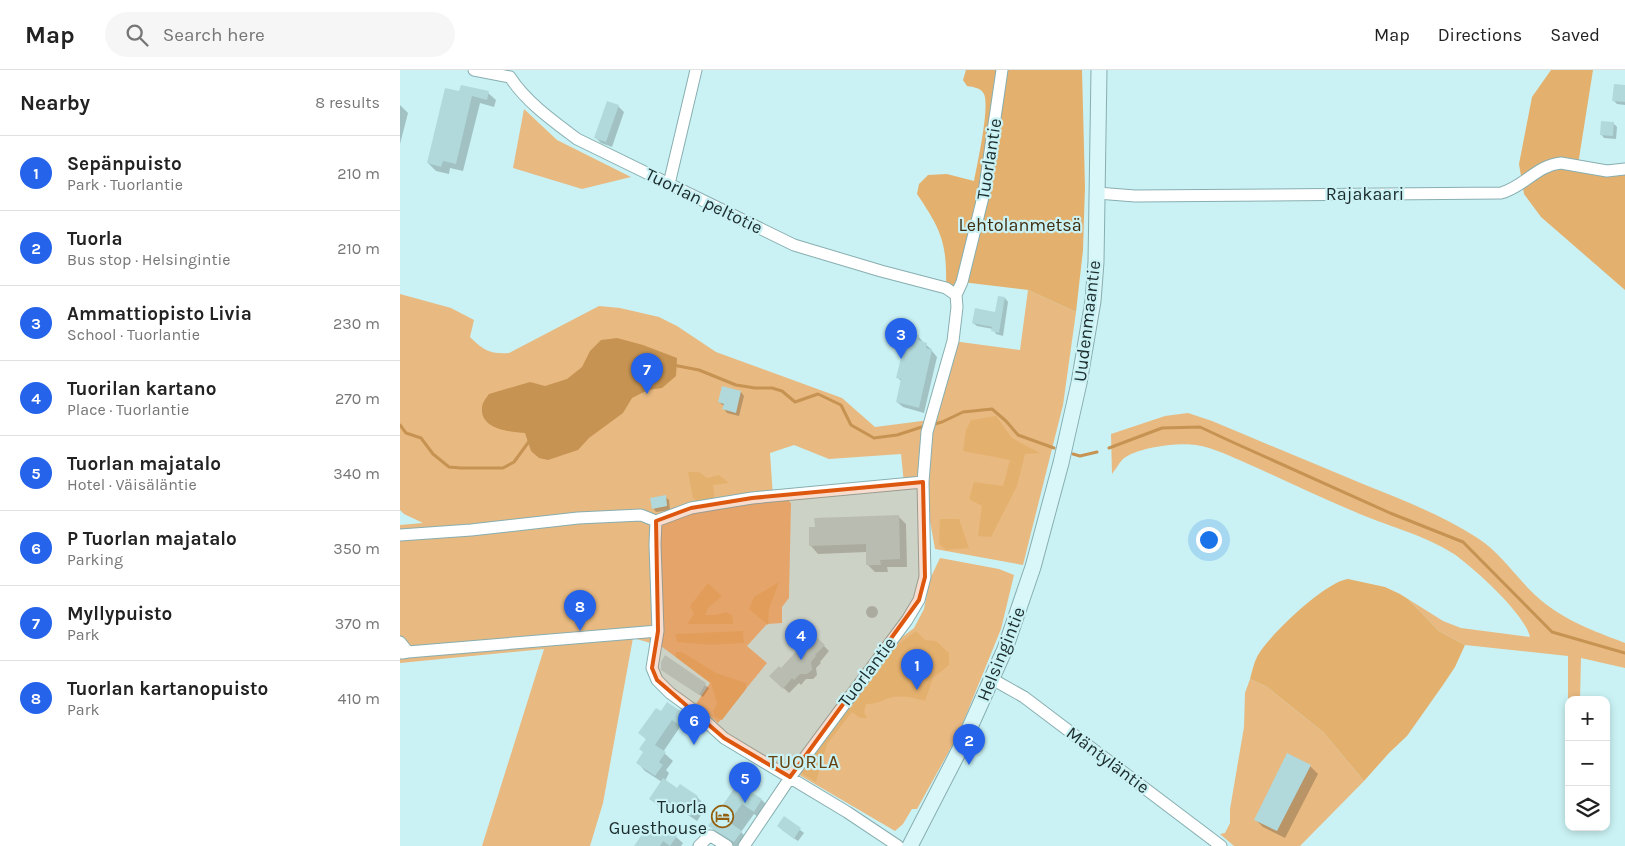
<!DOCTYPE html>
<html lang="en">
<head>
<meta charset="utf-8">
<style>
	:root { --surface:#fff; --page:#f6f6f6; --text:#222; --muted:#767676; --line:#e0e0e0; --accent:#2563eb }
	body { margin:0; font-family:Karla,sans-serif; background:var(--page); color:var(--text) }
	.controls { position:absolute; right:15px; bottom:15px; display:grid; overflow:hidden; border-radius:10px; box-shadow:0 2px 8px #0003 }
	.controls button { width:45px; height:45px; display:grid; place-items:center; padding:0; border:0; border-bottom:1px solid var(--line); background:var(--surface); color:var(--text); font:25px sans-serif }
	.you { position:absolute; left:808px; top:469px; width:18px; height:18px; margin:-12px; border:4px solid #fff; border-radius:50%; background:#1a73e8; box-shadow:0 0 0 8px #1a73e833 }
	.badge { display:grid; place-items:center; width:32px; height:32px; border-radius:50%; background:var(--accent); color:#fff; font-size:16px; font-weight:700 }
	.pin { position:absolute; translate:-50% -41px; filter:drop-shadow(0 1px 2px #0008) }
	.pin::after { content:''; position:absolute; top:26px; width:18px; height:15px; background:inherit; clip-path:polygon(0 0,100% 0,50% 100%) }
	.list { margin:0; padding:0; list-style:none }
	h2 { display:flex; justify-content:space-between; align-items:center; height:65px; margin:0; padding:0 20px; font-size:21px }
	h2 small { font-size:16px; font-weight:400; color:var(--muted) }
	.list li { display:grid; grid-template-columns:32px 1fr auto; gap:15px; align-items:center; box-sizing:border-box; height:75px; padding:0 20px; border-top:1px solid var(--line) }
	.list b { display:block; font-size:19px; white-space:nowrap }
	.list p { margin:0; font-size:16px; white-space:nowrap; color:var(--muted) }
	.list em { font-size:16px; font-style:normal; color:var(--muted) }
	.icon { flex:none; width:28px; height:28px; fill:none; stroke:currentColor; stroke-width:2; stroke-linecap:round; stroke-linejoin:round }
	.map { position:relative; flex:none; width:1225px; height:776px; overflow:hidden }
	header { display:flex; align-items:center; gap:30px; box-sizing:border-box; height:70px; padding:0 25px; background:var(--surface); border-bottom:1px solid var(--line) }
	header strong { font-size:24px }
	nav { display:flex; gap:28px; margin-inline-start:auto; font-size:18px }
	.search { width:350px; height:45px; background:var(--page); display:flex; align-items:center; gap:12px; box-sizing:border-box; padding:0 18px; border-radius:28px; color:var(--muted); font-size:19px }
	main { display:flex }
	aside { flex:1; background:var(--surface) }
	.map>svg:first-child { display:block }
</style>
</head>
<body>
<header>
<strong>Map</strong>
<div class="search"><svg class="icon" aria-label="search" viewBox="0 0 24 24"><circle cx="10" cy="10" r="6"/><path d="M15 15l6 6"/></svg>Search here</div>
<nav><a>Map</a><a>Directions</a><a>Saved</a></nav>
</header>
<main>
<aside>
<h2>Nearby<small>8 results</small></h2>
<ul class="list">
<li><span class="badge">1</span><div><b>Sepänpuisto</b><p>Park · Tuorlantie</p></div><em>210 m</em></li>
<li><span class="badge">2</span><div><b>Tuorla</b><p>Bus stop · Helsingintie</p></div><em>210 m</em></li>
<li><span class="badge">3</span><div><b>Ammattiopisto Livia</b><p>School · Tuorlantie</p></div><em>230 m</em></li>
<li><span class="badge">4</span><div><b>Tuorilan kartano</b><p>Place · Tuorlantie</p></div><em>270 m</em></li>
<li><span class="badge">5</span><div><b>Tuorlan majatalo</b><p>Hotel · Väisäläntie</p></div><em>340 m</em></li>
<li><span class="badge">6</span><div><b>P Tuorlan majatalo</b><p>Parking</p></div><em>350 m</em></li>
<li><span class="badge">7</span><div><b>Myllypuisto</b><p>Park</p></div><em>370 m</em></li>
<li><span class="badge">8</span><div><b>Tuorlan kartanopuisto</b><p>Park</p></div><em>410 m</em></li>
</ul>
</aside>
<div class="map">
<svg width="1225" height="776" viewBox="0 0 1225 776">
	<rect width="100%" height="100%" fill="#caf2f4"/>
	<!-- green -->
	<path fill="#e8b981" d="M124 39 157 70 231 107 182 119 113 98Z
		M628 220 676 242 663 335 623 495 535 479 523 412 504 414 501 384 429 389 394 375 370 383 373 427 383 426 391 433 389 528 382 537V553L367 554 347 576 367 593 318 653 296 634 310 613 261 576 233 568 203 733 190 776H82L144 579 0 593V455L23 453 4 444 0 440V224L51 238 74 250 70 267C84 281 90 284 109 283L199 236 220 238 259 247 277 256 316 282 442 328 475 357 530 350 553 271 620 280Z
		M788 343 812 351C862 372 912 393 963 414 1001 429 1041 445 1076 467 1100 482 1115 506 1135 525 1162 550 1192 560 1225 573V598L1181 588 1180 630H1169L1168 677V586L1065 575 1039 561 1008 529 1043 551 1061 558 1130 567C1125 544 1074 498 1054 484 1023 464 986 456 953 441 917 426 882 409 846 393 830 386 814 378 796 375 779 372 737 377 723 389 719 393 716 399 712 404L711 364 765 346Z
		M540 488 599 499 614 505 601 559 558 665 517 739H512L503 754 495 761 396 703 492 575 514 558 524 539 530 509Z
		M850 609 867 617 923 662 964 711 900 776H834L820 764 825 763 830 753V739L844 657 845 623Z"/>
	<!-- forest -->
	<path fill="#e4b06e" d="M566 0H682L685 117 683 180 676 242 628 220 562 212 556 225 546 218C547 173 542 161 517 124L519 114 528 105 547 104 574 111C577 95 590 37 584 24 581 18 574 17 567 16L563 10Z
		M1151 0H1193L1177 101 1212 106 1225 105V220L1141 147 1124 124 1119 94 1132 27Z
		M596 346 612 368 640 383 625 384 617 416 591 467 578 466 582 436 569 429 574 412 603 416 610 390 563 381 566 360 571 350Z
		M288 402H299L307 408 319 405 329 413 313 415 315 430 299 433 293 428Z
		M540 449H559L569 478 546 480 539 474Z
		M948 509 985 517 1000 524 1008 529 1039 561 1065 575 1055 597 1043 615 1007 666 989 683 964 711 923 662 867 617 850 609C852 601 854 593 857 587 867 567 926 511 948 509Z
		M379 512 369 539 368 555 349 539 354 527Z
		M308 513 322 526 308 538 305 545H315L326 542 332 545 333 554H287L294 544 290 536Z
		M343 561 344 573C322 575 300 575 277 572L275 564Z
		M516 561 525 570 536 571 549 583V595L533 608 525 631C513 627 502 625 489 628 481 631 475 634 466 634L464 642 467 648H460L452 642 427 674 416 712 398 701 491 580Z
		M276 582H282L316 603 346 613V619L322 650 315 647 313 641 317 634 311 613 276 587Z"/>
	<!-- water -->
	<path fill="#c69352" d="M217 268 243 275 277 288 276 306 262 318 248 320 232 328 223 343 189 368 178 380 148 390 139 388 131 381 125 363C110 362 80 359 82 338 82 333 86 328 89 324L130 312 145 316 167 309 182 297 190 281 201 270Z"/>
	<!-- shadow -->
	<path fill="#0003" d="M1225 17V35L1217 34 1213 30Z
		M60 23H88L96 30 94 37 80 33 63 101 50 98 49 104 36 101 28 93Z
		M0 35 8 43 0 74Z
		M218 36 224 42 212 77 201 73 195 67Z
		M1213 53 1217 57 1216 69 1204 68 1201 64Z
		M605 228 608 232 603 266 596 264 593 259 577 256 573 253 596 243Z
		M518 266 524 273 532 280V281L537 287 524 343 503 337 497 332 502 312 498 308Z
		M323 318 341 322 344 326 339 346 327 343 324 339V336L319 332Z
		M265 427 269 430 270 440 256 442 253 438Z
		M498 446 506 454 507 497H487L488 502H475L468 495 467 482 418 484 411 476Z
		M466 542a6 6 0 1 1 12 0a6 6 0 1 1-12 0Z
		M411 563 429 581 420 592 421 593 416 598 417 605 413 609H406L401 615 399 613 389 623 371 606 381 600 405 574Z
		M266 603H289L309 618 303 627Z
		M261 643 287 646 295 654 289 663 280 657 263 682 273 691 266 700 269 703 265 711 278 720 297 727 302 732 301 735 305 739 297 751 272 734 267 741 256 734 251 728 262 712 245 701 238 693 244 683 247 670 240 663Z
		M910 696 918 704 885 768 863 757 855 749Z
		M338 714 362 730 373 742 366 753 354 744 341 762 352 773 350 776H334L321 768 310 756Z
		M385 748 404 763 398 771 382 760Z
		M252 762 276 767 283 773 281 776H235Z"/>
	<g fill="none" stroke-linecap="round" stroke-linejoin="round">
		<!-- stream -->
		<path stroke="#c69352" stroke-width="3" d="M273 295 299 300 336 315 355 318H372L382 321 395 332 418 324 441 335 451 355 474 368 497 365 525 356
			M0 355 6 363 21 368 33 384 49 397 61 398H103L114 392 130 370
			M531 355 542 352 563 342 592 339 606 351 618 365 654 378
			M709 378 762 358 800 357 830 371 990 443 1063 472 1152 562 1225 583
			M673 384 680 386 697 382"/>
	</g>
	<!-- building -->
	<path fill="#b1d8da" d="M1214 14 1225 15V32L1212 31Z
		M61 15 89 21 87 30 72 26 56 94 43 91 41 97 27 93 45 18 59 21Z
		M207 31 219 35 206 72 194 68Z
		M1201 51 1214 52 1213 66 1200 65Z
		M598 226 605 227 599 263 591 261 592 257 572 253 575 238 595 242Z
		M507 263 519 265 518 270 527 273 526 278 532 280 519 338 496 332 501 309 496 308Z
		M322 316 341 321 336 343 322 339 324 334 318 332Z
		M266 425 267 436 252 439 250 428Z
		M499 445 500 489 480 490 481 495H466V474L409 476V457H415L414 448Z
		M411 562 425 575 415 585 416 586 411 592 412 600 407 604H400L394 610 392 608 383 619 369 606 379 596 381 598 403 574 401 572Z
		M265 585 306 613 299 625 261 600V592Z
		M267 632 288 646 281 656 272 650 255 675 266 682 259 692 263 695 255 706 236 693 243 682 239 679 246 669 238 663 256 638 261 641Z
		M887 683 911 695 877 761 854 750Z
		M263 708 277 718 280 714 298 726 295 729 300 733 291 746 266 729 261 737 249 729Z
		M338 713 362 729 354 742 342 734 329 752 342 761 334 772 308 756Z
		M384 746 401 758 394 769 377 756Z
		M257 752 277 766 270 776 263 771 260 776H234L247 757 251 760Z"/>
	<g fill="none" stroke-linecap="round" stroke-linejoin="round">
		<defs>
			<path id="minor" d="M74 0 110 7C126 32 153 51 177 69L394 175 481 201 546 218 556 225
				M269 114 296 0
				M697 123 735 126 1101 123C1124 117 1137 95 1161 93L1207 101 1225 99
				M0 465 71 460 178 448 241 445 256 451
				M0 572 8 582 2 583
				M8 582 258 561
				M592 609 624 627 821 776
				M299 776 309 766H311L327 776
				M344 776 394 702 507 550 519 530 525 507 523 412 527 362 553 271 557 237 556 225 562 212 584 123 602 0
				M498 776 447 742 324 668 292 639 270 623 257 610 252 598 258 561 255 474 256 451 291 438 352 428 523 412"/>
			<path id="secondary" d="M510 776 562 675 605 579 633 497 661 393 679 313 693 231 696 192 699 0"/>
		</defs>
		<!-- minor casing -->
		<use href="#minor" stroke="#88aeb0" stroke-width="13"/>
		<!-- secondary casing -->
		<use href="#secondary" stroke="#88aeb0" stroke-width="17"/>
		<!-- minor -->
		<use href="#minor" stroke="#fff" stroke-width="11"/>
		<!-- secondary -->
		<use href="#secondary" stroke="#d9f7f9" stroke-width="15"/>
	</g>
	<!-- marked area -->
	<path fill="#de570e" fill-opacity="0.2" stroke="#de570e" stroke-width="4" stroke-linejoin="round" d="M523 412 525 507 519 530 390 707 324 668 257 610 252 598 258 561 256 451 291 438 352 428Z"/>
	<!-- icons -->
	<defs>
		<symbol id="hotel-ring" viewBox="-11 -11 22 22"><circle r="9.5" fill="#caf2f4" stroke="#926010" stroke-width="1.5"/><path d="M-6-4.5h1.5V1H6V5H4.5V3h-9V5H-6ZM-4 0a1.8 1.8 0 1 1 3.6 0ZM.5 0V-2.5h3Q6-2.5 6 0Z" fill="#926010"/></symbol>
	</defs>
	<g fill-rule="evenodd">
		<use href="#hotel-ring" x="310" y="734" width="25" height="25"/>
	</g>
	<g text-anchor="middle" stroke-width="4.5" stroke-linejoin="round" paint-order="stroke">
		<!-- street labels -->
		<g font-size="18" fill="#1c2b2c" stroke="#caf2f4">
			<text transform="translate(589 89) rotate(-81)" y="6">Tuorlantie</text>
			<text x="965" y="130">Rajakaari</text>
			<text transform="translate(304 131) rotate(26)" y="6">Tuorlan peltotie</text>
			<text transform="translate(687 251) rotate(-83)" y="6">Uudenmaantie</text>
			<text transform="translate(601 584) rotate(-68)" y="6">Helsingintie</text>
			<text transform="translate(467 602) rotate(-53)" y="6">Tuorlantie</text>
			<text transform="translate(708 690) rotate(37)" y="6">Mäntyläntie</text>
		</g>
		<!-- park labels -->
		<g font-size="18" fill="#402b0e" stroke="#caf2f4">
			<text x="620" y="161">Lehtolanmetsä</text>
		</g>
		<!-- poi labels -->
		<g font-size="18" fill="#1c2b2c" stroke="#caf2f4" text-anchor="end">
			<text x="307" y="743">Tuorla<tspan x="307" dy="21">Guesthouse</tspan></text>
		</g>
		<!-- neighbourhood labels -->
		<g font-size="19" letter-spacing="1" fill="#64410d" stroke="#caf2f4">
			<text x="404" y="698">TUORLA</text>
		</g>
	</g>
</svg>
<div class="controls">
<button>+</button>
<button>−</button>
<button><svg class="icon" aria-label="layers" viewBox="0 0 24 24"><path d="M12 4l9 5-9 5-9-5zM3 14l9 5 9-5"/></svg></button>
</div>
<div class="you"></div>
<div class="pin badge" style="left:517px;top:620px">1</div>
<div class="pin badge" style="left:569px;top:695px">2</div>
<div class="pin badge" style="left:501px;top:289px">3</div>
<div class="pin badge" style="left:401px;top:590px">4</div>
<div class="pin badge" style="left:345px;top:733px">5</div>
<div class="pin badge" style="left:294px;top:675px">6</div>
<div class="pin badge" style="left:247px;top:324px">7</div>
<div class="pin badge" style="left:180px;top:561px">8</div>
</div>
</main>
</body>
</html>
